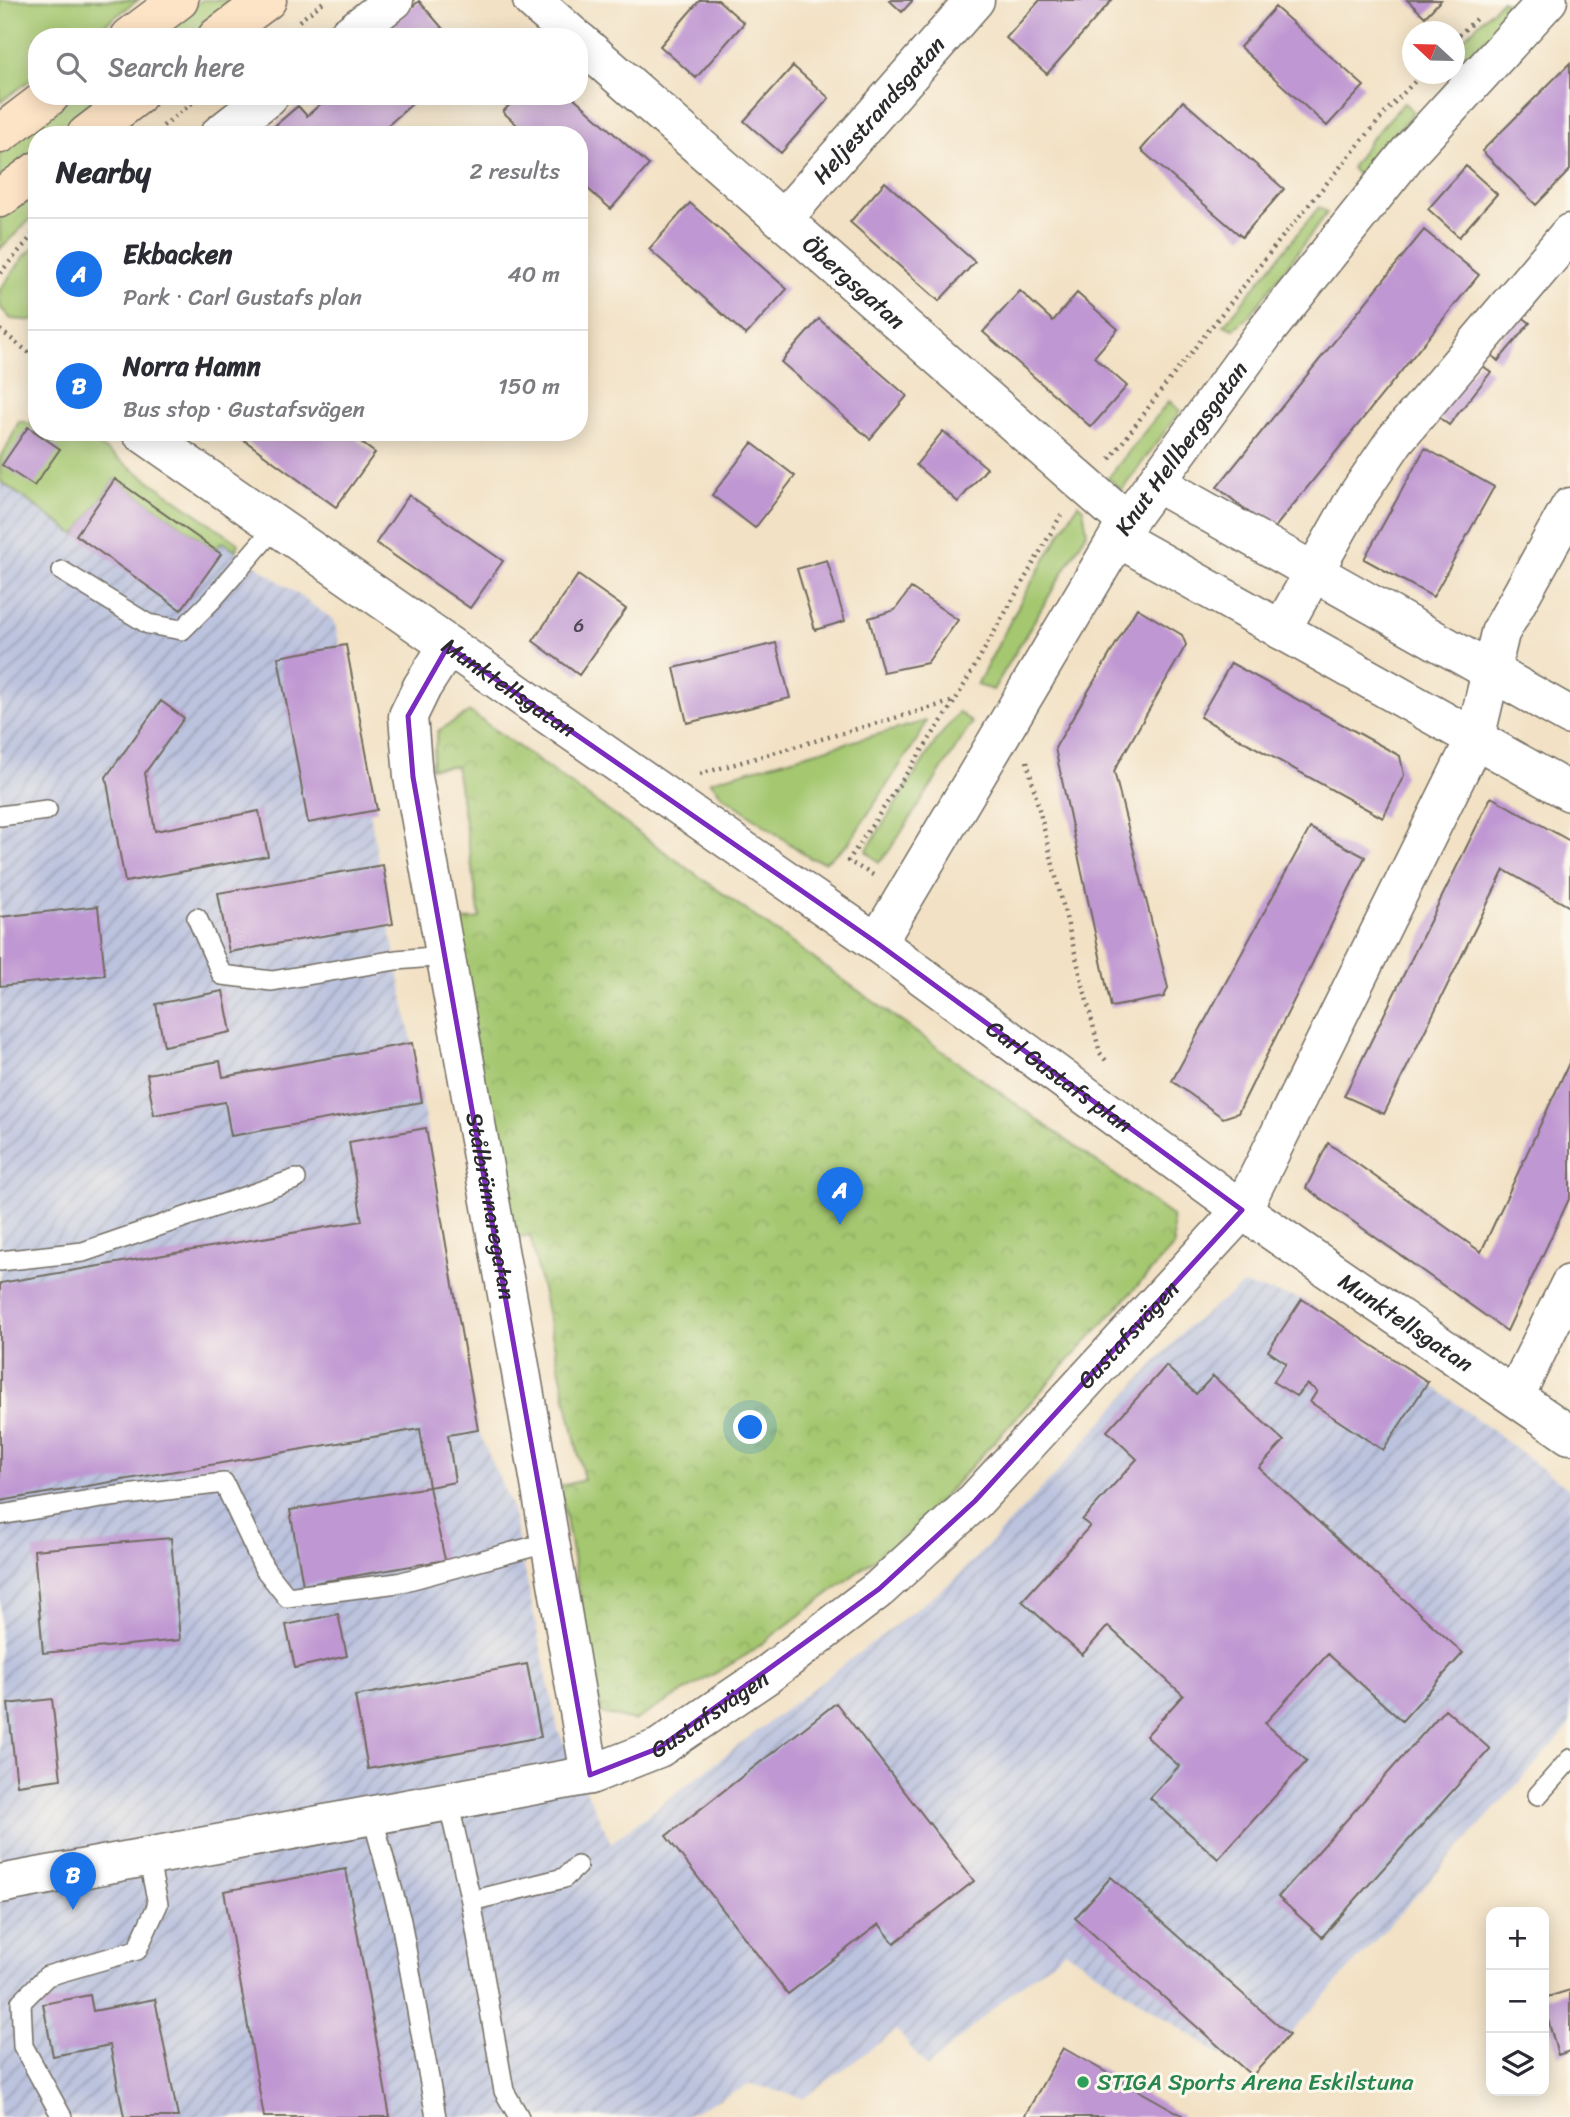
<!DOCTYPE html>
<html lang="en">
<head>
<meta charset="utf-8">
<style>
	:root { --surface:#fff; --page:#f2f2f3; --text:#2b2b33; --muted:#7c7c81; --line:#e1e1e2; --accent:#1a73e8 }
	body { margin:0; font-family:Sriracha,sans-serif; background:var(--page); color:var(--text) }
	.controls { position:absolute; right:21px; bottom:21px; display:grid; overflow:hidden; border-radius:14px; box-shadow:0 4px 18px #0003 }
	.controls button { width:63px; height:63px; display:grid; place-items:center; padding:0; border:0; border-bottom:2px solid var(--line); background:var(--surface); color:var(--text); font:35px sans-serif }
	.compass { position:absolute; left:1402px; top:21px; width:63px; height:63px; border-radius:50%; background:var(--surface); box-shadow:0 4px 18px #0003; rotate:292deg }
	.you { position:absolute; left:751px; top:1428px; width:24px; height:24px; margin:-18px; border:5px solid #fff; border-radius:50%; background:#1a73e8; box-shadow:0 0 0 10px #1a73e833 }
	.badge { display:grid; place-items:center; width:46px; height:46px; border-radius:50%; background:var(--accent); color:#fff; font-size:23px; font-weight:700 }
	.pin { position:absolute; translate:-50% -58px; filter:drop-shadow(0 2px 4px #0008) }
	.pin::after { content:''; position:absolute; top:37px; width:24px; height:21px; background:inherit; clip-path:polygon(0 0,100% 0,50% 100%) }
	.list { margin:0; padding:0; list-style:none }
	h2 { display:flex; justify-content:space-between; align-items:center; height:91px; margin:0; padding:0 28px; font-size:30px }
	h2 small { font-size:23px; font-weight:400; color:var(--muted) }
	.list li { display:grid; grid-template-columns:46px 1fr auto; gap:21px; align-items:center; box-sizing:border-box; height:112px; padding:0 28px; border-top:2px solid var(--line) }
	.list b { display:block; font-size:26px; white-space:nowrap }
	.list p { margin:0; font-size:23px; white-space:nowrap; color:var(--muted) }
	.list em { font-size:23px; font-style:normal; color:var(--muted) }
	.icon { flex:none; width:38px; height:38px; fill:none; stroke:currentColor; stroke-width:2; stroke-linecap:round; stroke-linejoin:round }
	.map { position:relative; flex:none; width:1570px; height:2117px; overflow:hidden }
	.search { position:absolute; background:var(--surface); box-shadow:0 4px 18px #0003; left:28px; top:28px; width:560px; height:77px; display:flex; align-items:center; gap:18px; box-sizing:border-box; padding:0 24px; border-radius:28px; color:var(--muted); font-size:26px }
	.panel { position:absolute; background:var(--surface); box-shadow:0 4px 18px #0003; left:28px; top:126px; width:560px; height:315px; border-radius:28px }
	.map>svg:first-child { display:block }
</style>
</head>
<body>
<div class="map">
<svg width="1570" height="2117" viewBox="0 0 1570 2117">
	<defs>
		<pattern id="industrial-furrows" width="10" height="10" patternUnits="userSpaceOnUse" patternTransform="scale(1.75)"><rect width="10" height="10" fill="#bcc3de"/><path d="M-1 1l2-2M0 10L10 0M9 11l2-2" fill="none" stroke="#999fb4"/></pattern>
		<pattern id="park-crowns" width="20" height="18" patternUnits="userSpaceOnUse" patternTransform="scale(1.75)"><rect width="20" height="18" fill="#a4c770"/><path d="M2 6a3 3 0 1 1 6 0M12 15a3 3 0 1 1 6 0" fill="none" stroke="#8dab61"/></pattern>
	</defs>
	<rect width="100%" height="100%" fill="#fbf7ec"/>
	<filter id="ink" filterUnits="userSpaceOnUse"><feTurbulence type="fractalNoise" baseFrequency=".0143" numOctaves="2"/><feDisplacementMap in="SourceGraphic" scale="14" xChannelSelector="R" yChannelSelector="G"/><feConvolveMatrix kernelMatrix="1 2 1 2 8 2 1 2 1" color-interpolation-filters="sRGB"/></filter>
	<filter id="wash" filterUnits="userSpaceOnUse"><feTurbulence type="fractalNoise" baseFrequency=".00686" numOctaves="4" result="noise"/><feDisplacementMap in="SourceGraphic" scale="28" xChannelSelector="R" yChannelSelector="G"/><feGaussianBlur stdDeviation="1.57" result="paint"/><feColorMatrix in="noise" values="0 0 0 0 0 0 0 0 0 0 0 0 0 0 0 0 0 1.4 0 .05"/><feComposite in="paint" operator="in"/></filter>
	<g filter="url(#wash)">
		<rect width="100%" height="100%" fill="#f2e1c4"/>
		<!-- industrial -->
		<path fill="url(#industrial-furrows)" d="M115 479 213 549 223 542 334 620 340 646 346 645 377 810 370 812 379 865H383L393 924 389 925 412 1043 478 1430 511 1505 558 1730 611 1843 955 1579 1054 1476 1186 1328 1243 1285 1302 1299 1428 1382 1570 1490V1726L1252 2076 1065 1951 1006 1997 927 2068 897 2030 804 2098 751 2084 682 2117H0V481L76 534Z"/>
		<!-- grass -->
		<path fill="#a4c770" stroke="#68794e" stroke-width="2" d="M0 0H138L88 37H37V75L0 102Z
			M202 0H253L204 37H152Z
			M1502 0 1518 9 1455 68V47Z
			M72 96H125L73 135H37V162L0 190V149Z
			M1404 103 1414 112 1358 176 1351 168 1370 140Z
			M37 198V213L0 249V216L11 208Z
			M1319 207 1327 213 1251 314 1234 329 1224 325Z
			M37 245V321L11 319 0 307V289L25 256Z
			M1169 401 1180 411 1122 490 1108 478Z
			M19 421 37 425V432H80L238 543 236 550 223 542 214 549 115 479 76 535 0 481V457L7 447Z
			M1078 504 1083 508 1087 532 993 690 977 685 1023 597Z
			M959 712 972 723 889 851 879 862 866 851 936 741Z
			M926 721 920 735 848 844 825 862 810 858 722 795 710 781Z"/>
		<!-- park -->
		<path fill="url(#park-crowns)" stroke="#68794e" stroke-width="2" d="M470 712 1172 1216 1174 1246 911 1532 748 1654 634 1721 601 1713 560 1486 584 1480 530 1235 510 1239 454 922 480 918 456 766 431 768 438 731Z"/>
		<g id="blocks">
			<!-- building -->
			<path fill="#bf97d2" d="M700 0H718L744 23 696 78 660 46Z
				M889 0H913L902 12Z
				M1040 0H1112L1047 74 1006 38Z
				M1407 0H1441L1425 17Z
				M419 1 450 37H377Z
				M1275 7 1364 86 1327 126 1240 47Z
				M1570 63V170L1536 205 1482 151Z
				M793 66 829 98 781 153 744 121Z
				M324 96H421L377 135H264L298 106 307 116 326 99Z
				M517 96H572L649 165 611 209 579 181V135H528L503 112Z
				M1183 101 1284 189 1242 237 1141 150Z
				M1466 166 1497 194 1459 237 1428 209Z
				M885 182 975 262 939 301 850 222Z
				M690 203 787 289 746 335 649 249Z
				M1424 230 1479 275 1272 531 1217 487Z
				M1020 291 1053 321 1077 293 1118 329 1094 357 1127 386 1091 427 983 332Z
				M1520 315 1530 323 1498 361 1489 353Z
				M819 319 907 396 870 439 781 362Z
				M1479 363 1491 372 1449 425 1436 415Z
				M28 427 60 449 34 486 2 465Z
				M943 431 987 468 958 502 916 465Z
				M233 432H347L375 453 336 507Z
				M752 443 795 476 755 528 712 495Z
				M1425 448 1494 487 1433 597 1364 559Z
				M115 479 221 554 181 610 76 535Z
				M409 495 503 561 470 608 376 543Z
				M827 560 845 621 815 630 797 569Z
				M578 575 626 609 579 675 533 641Z
				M911 588 958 620 927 663 883 672 869 618 895 610Z
				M1137 608 1182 635 1186 645 1114 771 1168 988 1164 997 1111 1007 1055 748Z
				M776 643 790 698 687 723 674 668Z
				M346 645 377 810 308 823 278 657Z
				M1231 663 1400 756 1404 775 1383 818 1200 717Z
				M161 701 184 718 145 773 155 831 259 811 268 856 125 882 106 777Z
				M1491 797 1570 841V907L1504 870 1384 1114 1344 1096Z
				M1310 828 1365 857 1238 1113 1223 1118 1172 1081Z
				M383 865 393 924 229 952 218 893Z
				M98 906 105 975 0 986V917Z
				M223 991 231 1032 164 1046 156 1004Z
				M412 1043 422 1102 231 1136 225 1102 154 1115 147 1074 220 1061 223 1077Z
				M1570 1061V1197L1507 1331 1306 1188 1328 1143 1481 1252Z
				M426 1128 478 1430 448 1435 455 1482 429 1487 420 1429 0 1501V1283L362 1221 349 1142Z
				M1302 1299 1428 1382 1383 1450 1310 1402 1317 1391 1307 1384 1296 1396 1273 1382 1286 1363 1268 1351Z
				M1166 1366 1196 1394 1213 1376 1284 1441 1259 1468 1463 1653 1402 1721 1328 1654 1265 1723 1307 1761 1218 1859 1150 1798 1179 1766 1146 1736 1183 1695 1108 1626 1082 1655 1022 1601 1090 1526 1082 1520 1137 1459 1107 1431Z
				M429 1487 445 1560 303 1585 290 1510Z
				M171 1538 180 1640 43 1653 34 1550Z
				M338 1614 347 1656 295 1668 286 1625Z
				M527 1664 541 1737 368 1769 355 1696Z
				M52 1699 61 1779 17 1785 8 1704Z
				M836 1703 974 1881 894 1943 879 1924 788 1994 666 1836Z
				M1445 1709 1490 1749 1322 1937 1278 1897Z
				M346 1869 390 2117H264L224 1891Z
				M1111 1877 1289 2035 1252 2076 1075 1918Z
				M1570 1990V2051L1558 2055 1544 2006V1998Z
				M90 1995 93 2011 155 1999 178 2117H124L110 2045 53 2056 43 2004Z
				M1063 2048 1182 2115V2117H1024Z"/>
		</g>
	</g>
	<g filter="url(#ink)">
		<use href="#blocks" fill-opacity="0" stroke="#716b61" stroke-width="2"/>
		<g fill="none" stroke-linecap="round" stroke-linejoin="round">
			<defs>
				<path id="service" d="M62 571 148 624 182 630 212 600 276 526
					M0 816 47 810
					M197 918 222 975 272 981 396 960 445 956
					M0 1261 83 1252 296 1179
					M0 1515 102 1498 224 1483 264 1568 287 1597 398 1583 550 1542
					M1538 1795 1570 1759
					M448 1801 471 1901 504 2091 519 2117
					M372 1815 401 1921 436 2117
					M471 1901 564 1878 577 1866
					M62 2117 23 2046 21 2002 47 1976 137 1950 158 1904 148 1857"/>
				<g id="minor">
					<path d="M532 0 574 37"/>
					<path d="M346 37 394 0"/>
					<path id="s1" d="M579 41 1127 522"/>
					<path d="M219 135 269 96"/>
					<path id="s2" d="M783 219 975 0"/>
					<path id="s3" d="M141 432 877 943 1242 1210 1570 1435"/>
					<path d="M1156 483 1570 716"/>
					<path d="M1118 538 1570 792"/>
					<path d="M1281 630 1355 499 1395 440 1570 233"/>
					<path id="s4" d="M448 646 422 687 408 716 413 777 517 1349 590 1775"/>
					<path id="s5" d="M877 943 1127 522 1263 335 1409 152 1548 0"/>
					<path d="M1515 1396 1570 1284"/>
					<path id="s6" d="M0 1884 590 1775 659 1748 768 1674 879 1589 975 1501 1242 1210 1475 739 1500 633 1570 507"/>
				</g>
				<path id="secondary" d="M130 37 179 0
					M217 37 267 0
					M0 134 50 96
					M86 135 137 96
					M0 198 37 171"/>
			</defs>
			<!-- service casing -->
			<use href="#service" stroke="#716b61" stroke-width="22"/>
			<!-- minor casing -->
			<use href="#minor" stroke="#716b61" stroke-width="41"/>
			<!-- secondary casing -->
			<use href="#secondary" stroke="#716b61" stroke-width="41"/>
			<!-- path -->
			<path stroke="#716b61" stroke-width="4.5" stroke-dasharray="2 5" stroke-linecap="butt" d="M299 21 326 0
				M1454 40 1479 16
				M163 126 201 96
				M0 273 37 230
				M0 330 37 359
				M1110 459 1160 392 1287 231 1391 106 1422 74
				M1027 761 1100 1053 1108 1063
				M700 774 954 701
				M873 875 848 861 955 701 1061 515"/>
			<!-- service -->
			<use href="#service" stroke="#fff" stroke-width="19"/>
			<!-- minor -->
			<use href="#minor" stroke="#fff" stroke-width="38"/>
			<!-- secondary -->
			<use href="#secondary" stroke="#fee4c6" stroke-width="38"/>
		</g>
	</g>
	<!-- marked area -->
	<path fill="none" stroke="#7b2cbf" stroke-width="5" stroke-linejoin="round" d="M448 646 877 943 1242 1210 975 1501 879 1589 659 1748 590 1775 413 777 408 716Z"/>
	<!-- markers -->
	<circle fill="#2e9e5b" stroke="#fbf7ec" stroke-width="2.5" cx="1083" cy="2082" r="7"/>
	<g text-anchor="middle" stroke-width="6" stroke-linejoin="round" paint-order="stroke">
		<!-- number labels -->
		<g font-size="19" fill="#504655">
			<text x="579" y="632">6</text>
		</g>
		<!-- street labels -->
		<g font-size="23" fill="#2b2b2b" stroke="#fbf7ec">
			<text dy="8" stroke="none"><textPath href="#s2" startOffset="145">Heljestrandsgatan</textPath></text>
			<text dy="8" stroke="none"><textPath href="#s1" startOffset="366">Öbergsgatan</textPath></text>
			<text dy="8" stroke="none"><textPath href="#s5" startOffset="581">Knut Hellbergsgatan</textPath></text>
			<text dy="8" stroke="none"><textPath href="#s3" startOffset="448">Munktellsgatan</textPath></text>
			<text dy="8" stroke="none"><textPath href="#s3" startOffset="1122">Carl Gustafs plan</textPath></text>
			<text dy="8" stroke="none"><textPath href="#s4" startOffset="578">Stålbrännaregatan</textPath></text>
			<text dy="8" stroke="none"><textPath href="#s3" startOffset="1547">Munktellsgatan</textPath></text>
			<text dy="8" stroke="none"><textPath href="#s6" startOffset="1302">Gustafsvägen</textPath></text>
			<text dy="8" stroke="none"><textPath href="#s6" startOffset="735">Gustafsvägen</textPath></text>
		</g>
		<!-- leisure labels -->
		<g font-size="23" fill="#27864d" stroke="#fbf7ec" text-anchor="start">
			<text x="1097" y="2090">STIGA Sports Arena Eskilstuna</text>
		</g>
	</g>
</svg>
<div class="controls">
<button>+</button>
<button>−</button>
<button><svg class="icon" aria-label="layers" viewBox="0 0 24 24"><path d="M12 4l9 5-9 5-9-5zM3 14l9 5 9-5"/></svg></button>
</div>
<svg class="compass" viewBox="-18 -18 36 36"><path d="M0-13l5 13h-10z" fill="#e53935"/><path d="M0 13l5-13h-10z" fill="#7c7c81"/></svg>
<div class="you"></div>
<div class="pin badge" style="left:840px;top:1225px">A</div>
<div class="pin badge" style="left:73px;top:1910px">B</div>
<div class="search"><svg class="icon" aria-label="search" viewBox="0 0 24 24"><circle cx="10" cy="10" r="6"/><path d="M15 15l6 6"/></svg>Search here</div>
<section class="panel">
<h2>Nearby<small>2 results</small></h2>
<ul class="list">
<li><span class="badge">A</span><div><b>Ekbacken</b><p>Park · Carl Gustafs plan</p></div><em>40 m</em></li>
<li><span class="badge">B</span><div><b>Norra Hamn</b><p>Bus stop · Gustafsvägen</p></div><em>150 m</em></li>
</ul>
</section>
</div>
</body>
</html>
